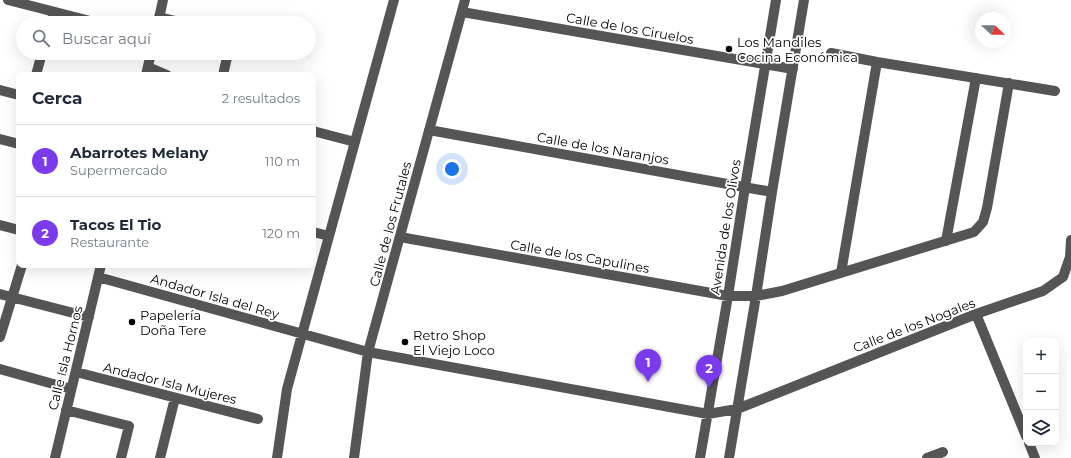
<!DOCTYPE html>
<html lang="es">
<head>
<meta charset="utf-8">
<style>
	:root { --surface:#fff; --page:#f6f6f7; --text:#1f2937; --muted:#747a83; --line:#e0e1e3; --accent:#7c3aed }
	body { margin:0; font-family:Montserrat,sans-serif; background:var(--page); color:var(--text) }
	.controls { position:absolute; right:12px; bottom:12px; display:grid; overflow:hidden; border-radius:8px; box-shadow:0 4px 16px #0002 }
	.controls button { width:36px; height:36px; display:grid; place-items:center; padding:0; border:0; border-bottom:1px solid var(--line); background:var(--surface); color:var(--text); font:20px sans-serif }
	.compass { position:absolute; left:975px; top:12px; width:36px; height:36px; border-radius:50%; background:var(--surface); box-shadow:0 4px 16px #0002; rotate:111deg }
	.you { position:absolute; left:452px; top:169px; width:14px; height:14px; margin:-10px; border:3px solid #fff; border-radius:50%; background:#1a73e8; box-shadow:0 0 0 6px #1a73e833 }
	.badge { display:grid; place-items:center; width:26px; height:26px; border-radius:50%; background:var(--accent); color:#fff; font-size:13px; font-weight:700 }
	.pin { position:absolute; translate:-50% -33px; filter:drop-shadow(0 1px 2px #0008) }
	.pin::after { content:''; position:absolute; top:21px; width:14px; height:12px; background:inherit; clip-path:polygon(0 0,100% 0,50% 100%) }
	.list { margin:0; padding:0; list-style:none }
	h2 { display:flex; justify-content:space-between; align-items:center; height:52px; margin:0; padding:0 16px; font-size:17px }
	h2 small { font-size:13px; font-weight:400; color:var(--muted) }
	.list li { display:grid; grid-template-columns:26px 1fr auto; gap:12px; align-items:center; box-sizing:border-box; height:72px; padding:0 16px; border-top:1px solid var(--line) }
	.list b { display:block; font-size:15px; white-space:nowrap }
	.list p { margin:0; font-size:13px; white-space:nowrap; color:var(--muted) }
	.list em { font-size:13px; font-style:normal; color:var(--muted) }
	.icon { flex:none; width:22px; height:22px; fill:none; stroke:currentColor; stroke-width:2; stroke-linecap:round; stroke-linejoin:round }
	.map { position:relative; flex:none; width:1071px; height:458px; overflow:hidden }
	.search { position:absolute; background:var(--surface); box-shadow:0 4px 16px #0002; left:16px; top:16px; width:300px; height:44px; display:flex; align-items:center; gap:10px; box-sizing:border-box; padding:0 14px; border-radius:22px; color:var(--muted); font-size:15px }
	.panel { position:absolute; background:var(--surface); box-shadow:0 4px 16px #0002; left:16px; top:72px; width:300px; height:196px; border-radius:8px }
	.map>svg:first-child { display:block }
</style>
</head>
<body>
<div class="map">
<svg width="1071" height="458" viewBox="0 0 1071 458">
	<rect width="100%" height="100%" fill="#fff"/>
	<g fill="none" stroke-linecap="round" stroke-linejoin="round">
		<!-- minor -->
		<path stroke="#555" stroke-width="10" d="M8 0 98 23
			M462 12 793 69
			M159 17 184 23
			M51 23 54 12
			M158 23 163 0
			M831 53 877 62 1055 91
			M148 67 167 75
			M36 75 42 53
			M146 75 151 53
			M223 75 228 53
			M0 90 19 95
			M429 130 772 192
			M313 131 355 142
			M0 139 19 144
			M0 225 19 230
			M313 232 329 236
			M400 237 728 296H756L782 291 974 232 983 222 987 208 1009 83
			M946 241 976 78
			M841 273 877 62
			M98 277 368 352 708 414 737 409 976 314 1043 291 1063 277 1070 257 1071 240
			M0 294 89 317
			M976 314 1026 436
			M0 337 22 265
			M0 369 71 389
			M76 372 258 419
			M66 410 129 426 121 458
			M1029 443 1035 458
			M55 458 101 265
			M160 458 175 398
			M277 458 287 389 394 0
			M354 458 368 352 465 0
			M700 458 728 296 745 187 776 0
			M729 458 756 296 772 192 804 0
			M927 458 943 452"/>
	</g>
	<!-- markers -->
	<g fill="#000" stroke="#fff" stroke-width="1.5">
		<circle cx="729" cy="49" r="4"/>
		<circle cx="132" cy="322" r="4"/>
		<circle cx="405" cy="342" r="4"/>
	</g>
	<g text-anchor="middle" stroke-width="3.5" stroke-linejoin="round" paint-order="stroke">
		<!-- street labels -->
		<g font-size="13" fill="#000" stroke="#fff">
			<text transform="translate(630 28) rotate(10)" y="5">Calle de los Ciruelos</text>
			<text transform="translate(603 148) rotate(10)" y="5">Calle de los Naranjos</text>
			<text transform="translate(390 224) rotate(-75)" y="5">Calle de los Frutales</text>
			<text transform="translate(725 227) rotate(-81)" y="5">Avenida de los Olivos</text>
			<text transform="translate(580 256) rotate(10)" y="5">Calle de los Capulines</text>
			<text transform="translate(215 296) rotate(16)" y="5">Andador Isla del Rey</text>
			<text transform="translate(914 325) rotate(-21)" y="5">Calle de los Nogales</text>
			<text transform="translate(65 358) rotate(-76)" y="5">Calle Isla Hornos</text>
			<text transform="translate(170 383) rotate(14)" y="5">Andador Isla Mujeres</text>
		</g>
		<!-- poi labels -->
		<g font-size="13" fill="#000" stroke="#fff" text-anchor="start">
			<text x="737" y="47">Los Mandiles<tspan x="737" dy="15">Cocina Económica</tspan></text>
			<text x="140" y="320">Papelería<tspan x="140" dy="15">Doña Tere</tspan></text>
			<text x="413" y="340">Retro Shop<tspan x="413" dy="15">El Viejo Loco</tspan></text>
		</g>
	</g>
</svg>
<div class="controls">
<button>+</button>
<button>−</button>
<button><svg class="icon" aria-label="layers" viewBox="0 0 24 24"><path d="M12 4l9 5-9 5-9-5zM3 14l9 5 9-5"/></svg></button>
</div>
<svg class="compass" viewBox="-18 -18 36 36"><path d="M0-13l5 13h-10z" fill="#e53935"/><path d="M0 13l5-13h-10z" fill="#747a83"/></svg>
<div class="you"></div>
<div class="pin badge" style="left:648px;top:382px">1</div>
<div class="pin badge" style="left:709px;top:388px">2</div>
<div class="search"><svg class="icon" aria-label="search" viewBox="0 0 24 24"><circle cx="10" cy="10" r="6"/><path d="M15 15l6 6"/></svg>Buscar aquí</div>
<section class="panel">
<h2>Cerca<small>2 resultados</small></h2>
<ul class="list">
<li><span class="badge">1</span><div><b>Abarrotes Melany</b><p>Supermercado</p></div><em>110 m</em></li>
<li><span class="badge">2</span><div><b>Tacos El Tio</b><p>Restaurante</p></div><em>120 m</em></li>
</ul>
</section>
</div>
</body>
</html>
